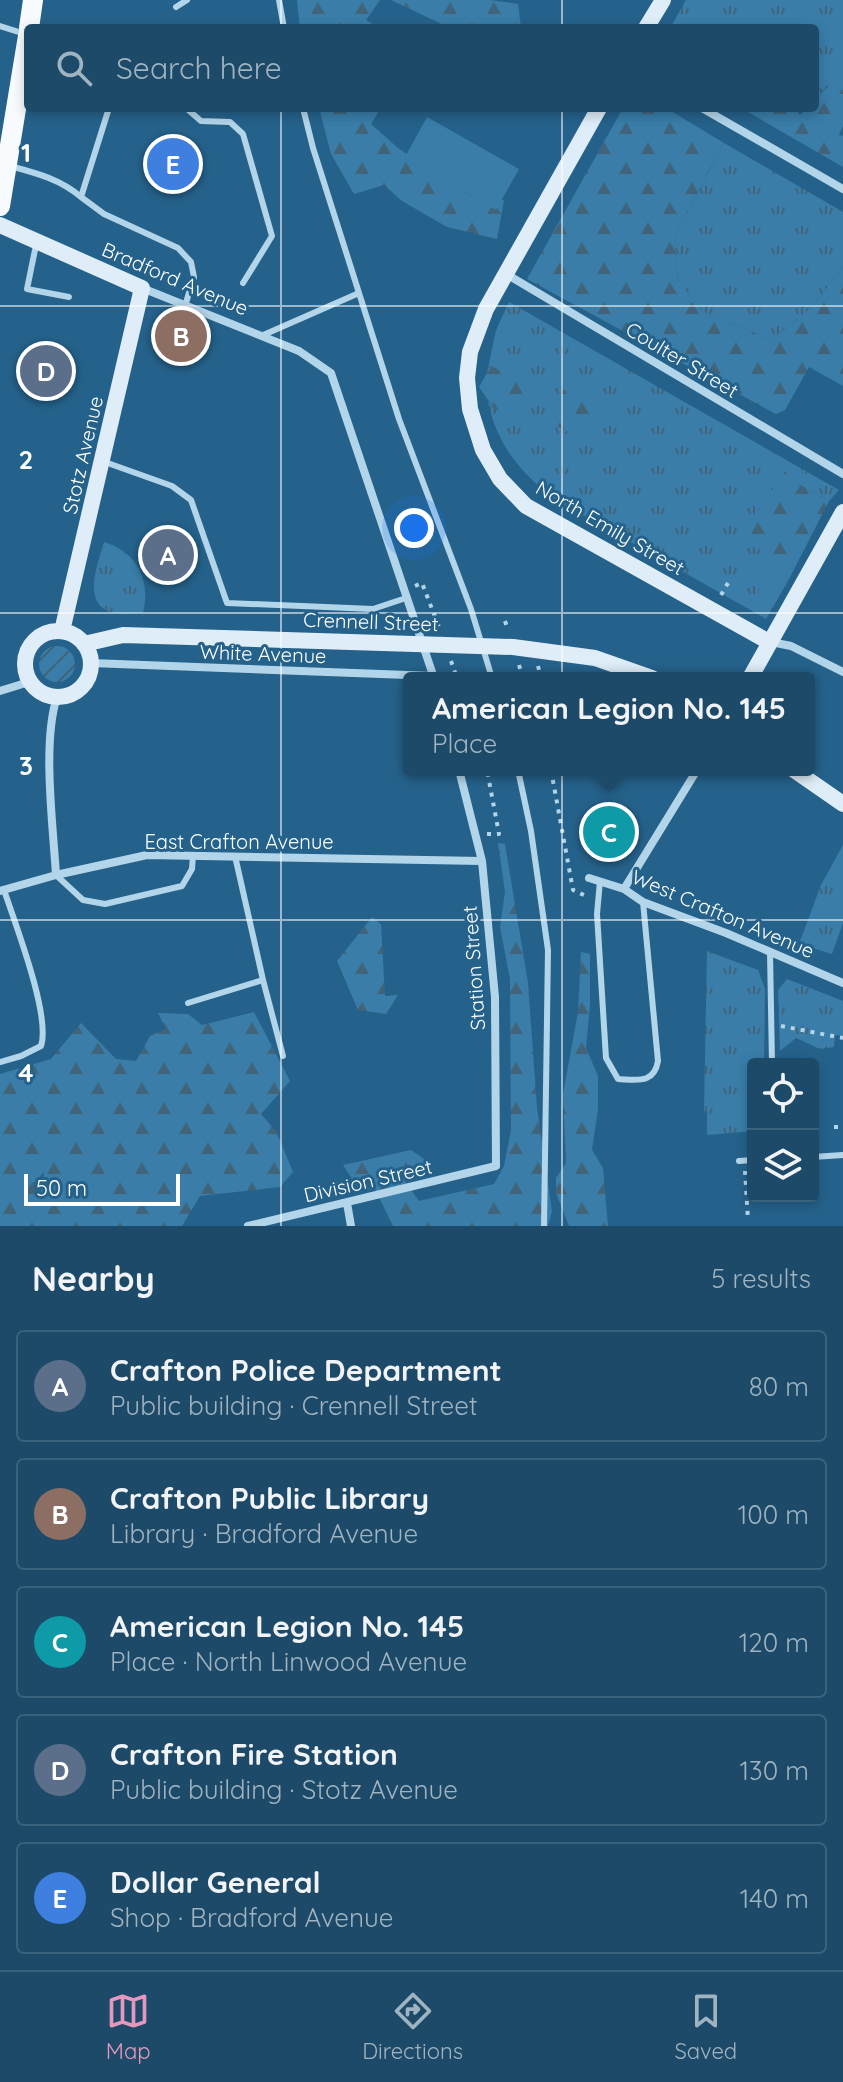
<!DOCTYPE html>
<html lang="en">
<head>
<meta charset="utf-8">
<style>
	:root { --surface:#1c4a68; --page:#295471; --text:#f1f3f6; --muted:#a0b3c0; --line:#3a627c; --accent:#e797bd }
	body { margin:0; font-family:Quicksand,sans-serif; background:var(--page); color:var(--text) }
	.controls { position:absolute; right:24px; bottom:24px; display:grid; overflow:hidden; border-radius:8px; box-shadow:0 4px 12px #0003 }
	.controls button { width:72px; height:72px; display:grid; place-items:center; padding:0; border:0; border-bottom:2px solid var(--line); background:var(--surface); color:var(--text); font:40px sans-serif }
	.scale { position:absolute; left:24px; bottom:20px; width:156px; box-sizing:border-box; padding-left:8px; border:4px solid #fff; border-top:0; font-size:22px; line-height:28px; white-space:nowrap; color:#fff; -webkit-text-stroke:6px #25628b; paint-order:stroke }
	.you { position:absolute; left:414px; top:528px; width:28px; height:28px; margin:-20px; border:6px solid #fff; border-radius:50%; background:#1a73e8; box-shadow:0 0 0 12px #1a73e833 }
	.badge { display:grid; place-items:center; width:52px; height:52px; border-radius:50%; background:var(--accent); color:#fff; font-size:26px; font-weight:700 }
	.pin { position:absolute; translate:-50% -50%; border:4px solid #fff; box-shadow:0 2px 8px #0006 }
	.popup { position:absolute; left:403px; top:672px; width:412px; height:104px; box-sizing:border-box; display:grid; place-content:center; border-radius:8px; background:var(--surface); filter:drop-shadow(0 2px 6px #0005); font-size:26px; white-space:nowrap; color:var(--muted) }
	.popup b { font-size:30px; color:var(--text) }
	.popup::after { content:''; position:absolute; left:50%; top:100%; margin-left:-16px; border:16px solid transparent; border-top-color:var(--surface) }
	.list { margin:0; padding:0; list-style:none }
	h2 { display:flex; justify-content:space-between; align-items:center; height:104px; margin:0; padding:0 32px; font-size:34px }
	h2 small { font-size:26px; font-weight:400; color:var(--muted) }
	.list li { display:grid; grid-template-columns:52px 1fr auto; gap:24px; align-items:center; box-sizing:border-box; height:112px; margin:0 16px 16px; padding:0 16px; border:2px solid var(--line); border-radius:8px }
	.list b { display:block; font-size:30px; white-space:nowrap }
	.list p { margin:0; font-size:26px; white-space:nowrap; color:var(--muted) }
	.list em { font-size:26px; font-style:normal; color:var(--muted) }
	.icon { flex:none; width:44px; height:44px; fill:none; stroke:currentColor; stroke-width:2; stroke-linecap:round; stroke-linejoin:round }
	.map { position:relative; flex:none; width:843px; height:1226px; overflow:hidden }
	.search { position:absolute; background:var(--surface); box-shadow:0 4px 12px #0003; left:24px; right:24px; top:24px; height:88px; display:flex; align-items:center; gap:20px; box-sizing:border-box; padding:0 28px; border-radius:8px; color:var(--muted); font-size:30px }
	.sheet { height:744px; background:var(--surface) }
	nav { display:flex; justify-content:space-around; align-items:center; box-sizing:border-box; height:112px; border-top:2px solid var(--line); background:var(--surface); font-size:22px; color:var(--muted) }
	nav a { display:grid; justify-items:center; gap:4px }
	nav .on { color:var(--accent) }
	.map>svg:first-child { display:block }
</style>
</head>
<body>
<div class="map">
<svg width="843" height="1226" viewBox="0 0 843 1226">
	<defs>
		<pattern id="grass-tufts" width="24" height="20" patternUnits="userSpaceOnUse" patternTransform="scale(2)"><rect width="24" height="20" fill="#397da8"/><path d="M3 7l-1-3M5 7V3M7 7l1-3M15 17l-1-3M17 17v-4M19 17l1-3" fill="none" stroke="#42647a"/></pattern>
		<pattern id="forest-firs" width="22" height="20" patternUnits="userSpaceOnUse" patternTransform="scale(2)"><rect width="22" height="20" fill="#397da8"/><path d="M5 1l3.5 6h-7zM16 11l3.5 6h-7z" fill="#42647a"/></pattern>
		<pattern id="garden-furrows" width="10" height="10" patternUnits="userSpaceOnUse" patternTransform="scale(2)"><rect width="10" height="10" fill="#397da8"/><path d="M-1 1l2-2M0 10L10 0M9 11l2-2" fill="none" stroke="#42647a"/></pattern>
	</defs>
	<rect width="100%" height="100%" fill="#25628b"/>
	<!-- grass -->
	<path fill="url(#grass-tufts)" d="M686 0H843V90L828 85 815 100V28H670Z
		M724 143 843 212V268L808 310 771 340 702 311 678 280 674 237Z
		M509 302 839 490 829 501 798 484 790 465 775 555 780 577 788 581 766 619 553 498C520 472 496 443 488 401L495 410 491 366 487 373 496 330Z
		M104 542C137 552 151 580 143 613 133 613 114 616 104 609 84 595 99 561 104 542Z
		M843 845V923L832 954 799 944 821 885Z
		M707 951 758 970 765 989 764 1064H753V1131L707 1135V1112L704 1111Z
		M787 979 843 1001V1036L835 1035 834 1047 820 1049 796 1038 780 1051 778 990Z"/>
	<!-- forest -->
	<path fill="url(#forest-firs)" d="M297 0H380L366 20 379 28H300Z
		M391 0H490L518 4 521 28H450Z
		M829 85 843 90V126L839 135 843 136V167L741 108H795L800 115 807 108H815V100Z
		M319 108H381L371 124 398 148 457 188 480 201 504 200 497 239 447 227 402 201 384 185 354 194 331 154Z
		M623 108H666L724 143 674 237 678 280 702 311 771 340 808 310 843 268V386L809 367 785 410 776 414 527 279Z
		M491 366 527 384 514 408 495 410 479 387Z
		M569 382 594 396 604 411 579 437 557 426 550 408Z
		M790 464 803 471 798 484 829 501 788 581 780 578 769 599 757 594 775 555 753 547 750 523Z
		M498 843 505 844 528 983 537 1108 552 1211 548 1226H393L375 1189 360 1191 343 1165 411 1150 427 1161 404 1180 419 1201 494 1184 504 1166 511 1130 510 979 500 927 505 892Z
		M372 917 381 924 385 996 398 995 386 1014 358 1010 337 961Z
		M581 952 590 954V1005L586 1048 598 1076V1109L592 1150 603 1168 608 1226H569L556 1193V1178L566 1163 563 1094 578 1012Z
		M254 1012 290 1081 261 1114 276 1131 293 1172 280 1187 200 1196 182 1226H0V1074L51 1059 81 1023 116 1059 136 1061 150 1036 166 1029 158 1013 188 1014 202 1025Z"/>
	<!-- garden -->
	<path fill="url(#garden-furrows)" d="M39 664a18 18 0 1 1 36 0a18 18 0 1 1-36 0Z"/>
	<!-- pitch -->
	<path fill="#397da8" d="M427 117 519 169 496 210 404 159Z"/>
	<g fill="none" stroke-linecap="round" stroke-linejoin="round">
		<!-- path -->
		<path stroke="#b3d5ea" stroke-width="4" stroke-dasharray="4 6" stroke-linecap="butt" d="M415 586 422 583 439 627
			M721 595 728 583
			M505 621 508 630
			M451 661 457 678
			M519 665 523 678
			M538 666 541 678
			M551 770 573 890 586 896
			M487 834H499L487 770
			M781 1026 843 1038
			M834 1127H843
			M745 1171 748 1220"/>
		<!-- lane -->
		<path stroke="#b3d5ea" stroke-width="6" d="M279 0 284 28
			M176 7 187 0
			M0 26 25 34
			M109 108 81 197 104 214 178 248 191 262 194 277 185 306
			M186 108 201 121 230 122 243 134 272 236 243 283
			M303 108 313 148 399 419 471 609 492 678
			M10 166C36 173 60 179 81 197
			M36 245 27 289 69 297
			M261 336 359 293
			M102 461 172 486 191 500 227 603 373 609 406 598
			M518 770 531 831 548 950 544 1226
			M56 875 83 900 105 904 182 886 192 869 193 855
			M600 881 597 914 606 1058 618 1079C638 1080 654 1084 658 1061L643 902
			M770 952 772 1064
			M263 980 283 1056
			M188 1003 263 980 235 856
			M0 1062 21 1056 41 1046C51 1016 15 923 4 890
			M813 1157 843 1155
			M739 1161 753 1160"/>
		<!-- street -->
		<path stroke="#b3d5ea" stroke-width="8" d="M702 108 843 189
			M506 274 843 474
			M142 288 299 351 331 373 434 678
			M771 642 791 646 843 672
			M91 663 434 676
			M0 691 29 682
			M56 875C53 825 42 742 57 697
			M589 878 624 889 643 902 726 933 843 983
			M624 889 697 770
			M0 891 56 875 147 855 482 861
			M347 1203 351 1226
			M248 1226 496 1166 495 997 482 861 459 770"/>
		<!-- secondary -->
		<path stroke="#deedf8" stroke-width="16" d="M646 28 663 0
			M599 108 486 309 470 352 467 378 470 409 483 450 500 479 526 506 769 642
			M0 225 142 288 62 631
			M25 664a33 33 0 1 1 66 0a33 33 0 1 1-66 0Z
			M84 644 123 635 513 647 595 658 652 678
			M750 678 843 512
			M794 770 843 804"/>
		<!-- primary -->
		<path stroke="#f7fbfe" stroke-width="20" d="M29 28 33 0
			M0 206 28 36"/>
	</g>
	<!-- grid -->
	<path fill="none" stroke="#fff" stroke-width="2" stroke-opacity="0.55" d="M281 0V28M562 0V28M281 108V1226M562 108V1226M0 306H843M0 613H843M0 920H843"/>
	<g text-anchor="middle" stroke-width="6" stroke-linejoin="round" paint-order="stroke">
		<!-- street labels -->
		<g font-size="20" fill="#fff" stroke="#25628b">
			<text transform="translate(175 279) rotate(23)" y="7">Bradford Avenue</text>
			<text transform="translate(682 360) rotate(31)" y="7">Coulter Street</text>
			<text transform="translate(83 455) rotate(-77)" y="7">Stotz Avenue</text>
			<text transform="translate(610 528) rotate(30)" y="7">North Emily Street</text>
			<text transform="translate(371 622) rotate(2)" y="7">Crennell Street</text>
			<text transform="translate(263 654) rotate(2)" y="7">White Avenue</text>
			<text x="239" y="849">East Crafton Avenue</text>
			<text transform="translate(723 914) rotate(23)" y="7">West Crafton Avenue</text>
			<text transform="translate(474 968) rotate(-94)" y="7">Station Street</text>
			<text transform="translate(368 1181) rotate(-13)" y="7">Division Street</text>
		</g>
	</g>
	<g font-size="26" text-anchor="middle" font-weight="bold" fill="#fff" stroke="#25628b" stroke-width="6" stroke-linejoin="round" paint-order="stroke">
		<text x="26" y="162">1</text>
		<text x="26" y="469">2</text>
		<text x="26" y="775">3</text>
		<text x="26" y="1082">4</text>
	</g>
</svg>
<div class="controls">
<button><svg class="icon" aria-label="locate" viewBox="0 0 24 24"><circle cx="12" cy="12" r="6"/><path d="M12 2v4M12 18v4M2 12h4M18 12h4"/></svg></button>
<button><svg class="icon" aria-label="layers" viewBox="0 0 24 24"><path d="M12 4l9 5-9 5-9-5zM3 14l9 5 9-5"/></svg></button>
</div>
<div class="scale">50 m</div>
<div class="you"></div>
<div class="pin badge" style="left:168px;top:555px;background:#5c6f8a">A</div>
<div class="pin badge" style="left:181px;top:336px;background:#8d6e63">B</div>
<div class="pin badge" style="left:609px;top:832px;background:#0f9aa8">C</div>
<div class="popup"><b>American Legion No. 145</b>Place</div>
<div class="pin badge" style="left:46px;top:371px;background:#5c6f8a">D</div>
<div class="pin badge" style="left:173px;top:164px;background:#3f7fe0">E</div>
<div class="search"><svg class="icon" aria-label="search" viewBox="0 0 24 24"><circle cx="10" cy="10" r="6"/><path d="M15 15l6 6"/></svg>Search here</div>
</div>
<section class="sheet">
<h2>Nearby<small>5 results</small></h2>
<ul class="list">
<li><span class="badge" style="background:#5c6f8a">A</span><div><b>Crafton Police Department</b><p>Public building · Crennell Street</p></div><em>80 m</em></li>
<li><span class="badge" style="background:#8d6e63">B</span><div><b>Crafton Public Library</b><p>Library · Bradford Avenue</p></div><em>100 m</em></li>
<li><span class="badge" style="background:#0f9aa8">C</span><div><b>American Legion No. 145</b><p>Place · North Linwood Avenue</p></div><em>120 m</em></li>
<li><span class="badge" style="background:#5c6f8a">D</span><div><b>Crafton Fire Station</b><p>Public building · Stotz Avenue</p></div><em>130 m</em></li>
<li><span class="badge" style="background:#3f7fe0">E</span><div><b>Dollar General</b><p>Shop · Bradford Avenue</p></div><em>140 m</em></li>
</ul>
</section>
<nav>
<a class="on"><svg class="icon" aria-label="map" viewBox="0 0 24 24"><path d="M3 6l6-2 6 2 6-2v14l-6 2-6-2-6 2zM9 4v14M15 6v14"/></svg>Map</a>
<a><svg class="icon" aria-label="directions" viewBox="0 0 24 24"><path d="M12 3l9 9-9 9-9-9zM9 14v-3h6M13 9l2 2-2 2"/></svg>Directions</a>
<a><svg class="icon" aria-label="saved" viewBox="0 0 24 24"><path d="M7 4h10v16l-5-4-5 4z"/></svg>Saved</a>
</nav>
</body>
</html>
